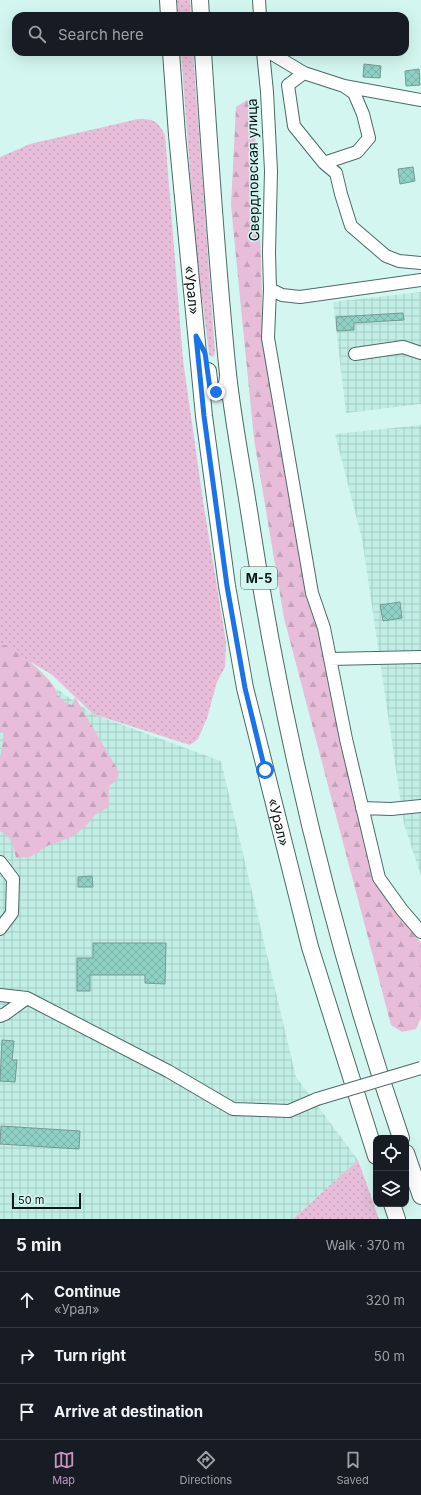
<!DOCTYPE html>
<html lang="en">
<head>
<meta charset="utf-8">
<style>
	:root { --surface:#171b24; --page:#20242c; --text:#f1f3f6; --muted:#9ea1a6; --line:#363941; --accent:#c894c0 }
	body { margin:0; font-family:Inter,sans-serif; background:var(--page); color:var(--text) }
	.controls { position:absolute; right:12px; bottom:12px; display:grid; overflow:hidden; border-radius:8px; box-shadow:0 4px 16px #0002 }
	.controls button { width:36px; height:36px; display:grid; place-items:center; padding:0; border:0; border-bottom:1px solid var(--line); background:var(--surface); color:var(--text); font:20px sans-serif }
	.scale { position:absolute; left:12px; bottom:10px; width:69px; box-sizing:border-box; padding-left:4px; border:2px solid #0a1715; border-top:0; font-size:11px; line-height:14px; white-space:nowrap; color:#0a1715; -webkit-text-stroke:3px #d3f7f0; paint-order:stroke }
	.stop { position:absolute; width:12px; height:12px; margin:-9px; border:3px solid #1a73e8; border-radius:50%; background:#fff }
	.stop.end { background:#1a73e8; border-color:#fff; box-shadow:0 1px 4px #0008 }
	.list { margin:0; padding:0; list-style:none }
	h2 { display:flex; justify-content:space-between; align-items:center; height:52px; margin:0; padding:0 16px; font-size:17px }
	h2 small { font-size:13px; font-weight:400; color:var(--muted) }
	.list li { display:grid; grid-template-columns:26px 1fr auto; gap:12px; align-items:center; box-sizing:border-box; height:56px; padding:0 16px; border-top:1px solid var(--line) }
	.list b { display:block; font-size:15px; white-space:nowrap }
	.list p { margin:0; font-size:13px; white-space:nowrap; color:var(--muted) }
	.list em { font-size:13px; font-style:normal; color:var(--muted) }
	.icon { flex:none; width:22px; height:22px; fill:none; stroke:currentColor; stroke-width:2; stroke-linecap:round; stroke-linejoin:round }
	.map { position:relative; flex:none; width:421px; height:1219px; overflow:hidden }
	.search { position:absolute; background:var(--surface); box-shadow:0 4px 16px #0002; left:12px; right:12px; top:12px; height:44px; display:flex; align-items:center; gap:10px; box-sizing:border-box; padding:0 14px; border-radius:12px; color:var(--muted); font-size:15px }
	.sheet { height:220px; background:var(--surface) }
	nav { display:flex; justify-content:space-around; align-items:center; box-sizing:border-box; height:56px; border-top:1px solid var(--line); background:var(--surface); font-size:11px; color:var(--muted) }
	nav a { display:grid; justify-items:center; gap:2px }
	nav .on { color:var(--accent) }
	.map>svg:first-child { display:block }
</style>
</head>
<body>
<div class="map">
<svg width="421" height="1219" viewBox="0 0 421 1219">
	<defs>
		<pattern id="industrial-grid" width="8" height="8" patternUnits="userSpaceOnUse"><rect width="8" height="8" fill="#c0eee5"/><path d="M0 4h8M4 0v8" fill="none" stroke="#a4cbc4"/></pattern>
		<pattern id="grass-dots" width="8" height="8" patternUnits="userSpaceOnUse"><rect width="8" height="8" fill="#e7bdd9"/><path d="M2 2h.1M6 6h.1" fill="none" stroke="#c5a2b9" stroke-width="1.8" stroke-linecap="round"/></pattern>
		<pattern id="forest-firs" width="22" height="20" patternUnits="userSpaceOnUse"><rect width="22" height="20" fill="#e7bdd9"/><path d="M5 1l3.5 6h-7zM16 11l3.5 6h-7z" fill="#c5a2b9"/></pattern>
		<pattern id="building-cross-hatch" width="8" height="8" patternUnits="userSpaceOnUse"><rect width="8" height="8" fill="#8fd0c4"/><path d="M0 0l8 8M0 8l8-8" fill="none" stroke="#7ab2a8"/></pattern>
	</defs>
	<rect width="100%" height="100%" fill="#d3f7f0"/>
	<!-- industrial -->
	<path fill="url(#industrial-grid)" d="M421 292V404L346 413 333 302Z
		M421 425V876L404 824 362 539 335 434Z
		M0 656 15 660 93 714 221 761 296 1077 358 1160 293 1219H0Z"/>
	<!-- grass -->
	<path fill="url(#grass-dots)" d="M177 0H190L191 16H179Z
		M181 52H193L215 353 213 357 210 356 209 353 196 251Z
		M138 119C154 119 157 120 165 135L183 360 203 501 226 642 225 667 217 682 207 718 198 739 190 745 93 714 51 674 13 652 0 649V157L30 144Z
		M358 1160 379 1219H293Z"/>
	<!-- forest -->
	<path fill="url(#forest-firs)" d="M247 100 253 103 259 198 263 325 322 634 374 880 421 943V1018L416 1029 402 1032 391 1025 284 618 254 439 241 308 231 205 236 107Z
		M5 645C23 656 40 668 53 685 55 688 55 691 57 694 60 699 67 704 72 705L75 697 119 772 117 780 109 786V804L107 808 96 814 85 827 71 837 47 846 30 857 16 858C14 846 11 836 0 831V759L4 733 0 731V646Z"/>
	<!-- building -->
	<path fill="url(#building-cross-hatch)" stroke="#779992" d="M364 64 381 66 380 78 363 77Z
		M419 69 420 85 406 86 405 71Z
		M413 167 415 181 400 184 398 169Z
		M403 313 404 320 354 323V330L337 331 336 317Z
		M400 602 402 618 383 621 380 605Z
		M92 876 93 887H78V877Z
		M93 943H166L165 984 145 983V975H90V991H77V958H93Z
		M2 1040 14 1041 12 1060H17L15 1082 0 1081Z
		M1 1126 80 1131 79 1149 0 1144Z"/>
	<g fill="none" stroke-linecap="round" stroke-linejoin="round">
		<defs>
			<path id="minor" d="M259 0 260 16
				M263 52 267 92 271 171 269 253 270 289 268 338 312 593 324 628 346 739 379 878 402 910 421 932
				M269 52 304 73 344 86 421 100
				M304 73 288 85 294 126 324 163 336 173 341 194 351 226 386 256 399 261 421 263
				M324 163 357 152 369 138 363 114 354 93 344 86
				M270 289 282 295 300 297 421 280
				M355 354 403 347 421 353
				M330 659 421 657
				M362 808 391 809 421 806
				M0 862 13 879 12 913 0 929
				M0 995 27 998
				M0 1016 5 1014 27 998 168 1071 233 1109 289 1111 317 1099"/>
			<g id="major">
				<path d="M168 0 169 16"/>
				<path d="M200 0 201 16"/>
				<path id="s1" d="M171 52 177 135 204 416 227 586 245 688 310 947 376 1156"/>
				<path d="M203 52C210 159 217 267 228 374 233 420 242 466 249 511 281 724 331 934 401 1138"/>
				<path d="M208 371 210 389 216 392 223 390 227 385 228 376"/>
				<path d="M406 1153 421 1196"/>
				<path d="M392 1204 397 1219"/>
			</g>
		</defs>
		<!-- minor casing -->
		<use href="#minor" stroke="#4b6b65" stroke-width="14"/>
		<!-- major casing -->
		<use href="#major" stroke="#4b6b65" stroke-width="18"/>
		<!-- minor -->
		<use href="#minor" stroke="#fff" stroke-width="12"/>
		<!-- major -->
		<use href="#major" stroke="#fff" stroke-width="16"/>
		<defs>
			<path id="minor-bridge" d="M317 1099 421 1068"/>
		</defs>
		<!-- minor-bridge casing -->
		<use href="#minor-bridge" stroke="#4b6b65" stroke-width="14" stroke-linecap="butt"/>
		<!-- minor-bridge -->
		<use href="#minor-bridge" stroke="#fff" stroke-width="12"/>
	</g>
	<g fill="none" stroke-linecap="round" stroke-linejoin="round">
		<!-- route -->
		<path stroke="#1a73e8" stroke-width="5" d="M216 392 210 389 205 353 196 336 204 416 227 586 245 688 265 770"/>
	</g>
	<g text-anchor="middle" stroke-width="3" stroke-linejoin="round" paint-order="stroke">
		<!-- shield labels -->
		<rect fill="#d3f7f0" stroke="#465a57" stroke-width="1" x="241" y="567" width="36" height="22" rx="3"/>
		<g font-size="13" font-weight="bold" fill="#0a1715">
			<text x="259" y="583">М-5</text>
		</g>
		<!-- street labels -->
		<g font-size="14" fill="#0a1715" stroke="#d3f7f0">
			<text transform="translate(253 170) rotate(-91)" y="5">Свердловская улица</text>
			<text dy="5" stroke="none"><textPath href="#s1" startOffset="239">«Урал»</textPath></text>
			<text dy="5" stroke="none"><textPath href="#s1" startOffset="779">«Урал»</textPath></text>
		</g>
	</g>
</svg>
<div class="controls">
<button><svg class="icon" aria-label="locate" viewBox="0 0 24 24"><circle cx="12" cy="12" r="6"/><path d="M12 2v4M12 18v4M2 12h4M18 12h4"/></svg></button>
<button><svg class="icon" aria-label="layers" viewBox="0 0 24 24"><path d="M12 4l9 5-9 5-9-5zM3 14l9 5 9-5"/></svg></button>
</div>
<div class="scale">50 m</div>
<div class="stop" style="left:265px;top:770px"></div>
<div class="stop end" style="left:216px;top:392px"></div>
<div class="search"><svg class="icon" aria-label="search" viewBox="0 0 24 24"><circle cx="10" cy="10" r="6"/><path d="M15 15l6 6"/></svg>Search here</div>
</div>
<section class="sheet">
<h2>5 min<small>Walk · 370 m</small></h2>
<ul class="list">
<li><svg class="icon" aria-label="ahead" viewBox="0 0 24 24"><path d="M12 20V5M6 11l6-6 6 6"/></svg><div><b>Continue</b><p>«Урал»</p></div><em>320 m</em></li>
<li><svg class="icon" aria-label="right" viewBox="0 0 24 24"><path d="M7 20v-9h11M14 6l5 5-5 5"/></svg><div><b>Turn right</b></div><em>50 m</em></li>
<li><svg class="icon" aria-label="arrive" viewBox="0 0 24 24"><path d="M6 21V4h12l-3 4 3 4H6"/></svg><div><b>Arrive at destination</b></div></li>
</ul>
</section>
<nav>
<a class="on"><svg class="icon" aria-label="map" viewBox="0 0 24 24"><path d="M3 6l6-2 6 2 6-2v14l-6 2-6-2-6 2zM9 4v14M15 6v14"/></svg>Map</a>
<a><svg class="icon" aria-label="directions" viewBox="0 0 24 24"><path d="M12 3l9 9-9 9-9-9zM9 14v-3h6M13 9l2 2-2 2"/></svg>Directions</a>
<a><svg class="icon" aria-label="saved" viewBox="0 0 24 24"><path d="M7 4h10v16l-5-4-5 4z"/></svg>Saved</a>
</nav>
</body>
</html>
